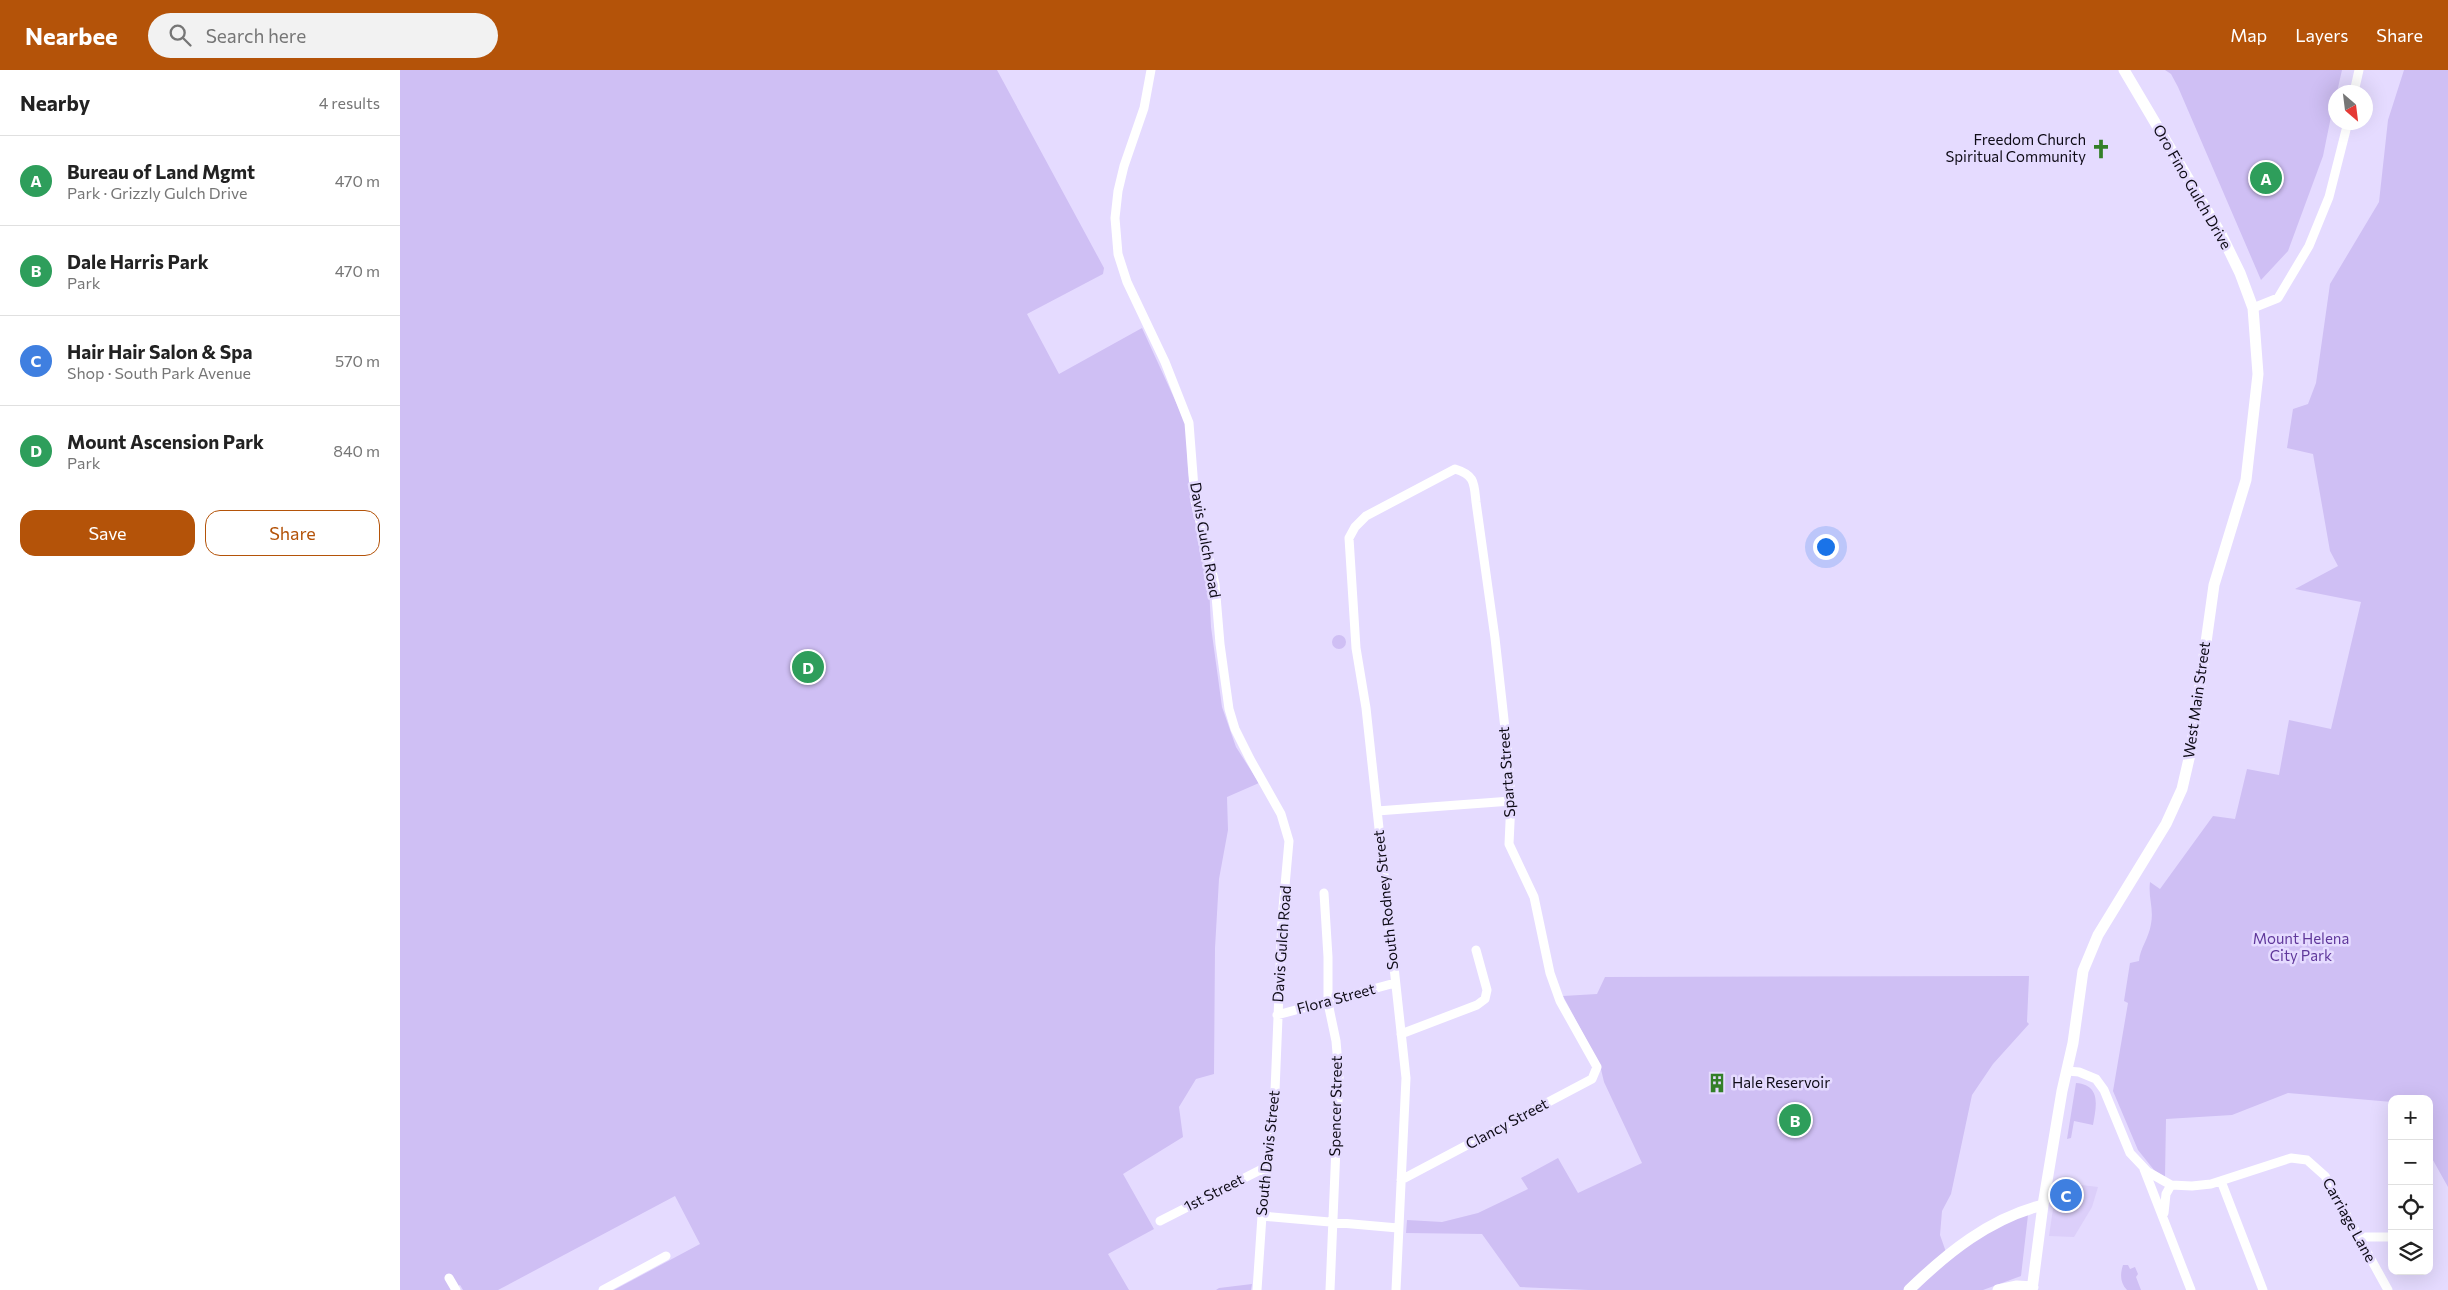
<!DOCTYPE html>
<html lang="en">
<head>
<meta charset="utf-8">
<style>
	:root { --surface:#fff; --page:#f2f2f2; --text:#222; --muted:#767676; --line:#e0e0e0; --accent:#b45309 }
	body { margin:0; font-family:Commissioner,sans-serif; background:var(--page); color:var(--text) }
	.controls { position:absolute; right:15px; bottom:15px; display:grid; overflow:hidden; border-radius:10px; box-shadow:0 5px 20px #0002 }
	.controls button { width:45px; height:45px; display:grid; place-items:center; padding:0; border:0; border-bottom:1px solid var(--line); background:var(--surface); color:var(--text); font:25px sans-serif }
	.compass { position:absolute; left:1928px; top:15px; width:45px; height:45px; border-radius:50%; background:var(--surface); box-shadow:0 5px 20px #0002; rotate:152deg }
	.you { position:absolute; left:1425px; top:476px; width:18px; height:18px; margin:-12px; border:4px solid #fff; border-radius:50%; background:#1a73e8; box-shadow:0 0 0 8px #1a73e833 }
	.badge { display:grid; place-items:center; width:32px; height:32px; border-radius:50%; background:var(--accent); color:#fff; font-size:16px; font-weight:700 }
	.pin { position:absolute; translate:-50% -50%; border:2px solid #fff; box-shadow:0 1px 5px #0006 }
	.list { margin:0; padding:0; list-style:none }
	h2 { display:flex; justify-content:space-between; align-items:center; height:65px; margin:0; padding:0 20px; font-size:21px }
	h2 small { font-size:16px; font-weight:400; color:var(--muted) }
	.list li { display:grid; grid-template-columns:32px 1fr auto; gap:15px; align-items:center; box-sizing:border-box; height:90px; padding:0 20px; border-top:1px solid var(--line) }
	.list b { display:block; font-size:19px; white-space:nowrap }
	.list p { margin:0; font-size:16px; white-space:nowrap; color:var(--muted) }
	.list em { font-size:16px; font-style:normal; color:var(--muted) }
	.actions { display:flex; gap:10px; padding:15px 20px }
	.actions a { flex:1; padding:11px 0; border:1px solid var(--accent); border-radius:15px; text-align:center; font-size:18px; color:var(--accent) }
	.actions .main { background:var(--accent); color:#fff }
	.icon { flex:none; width:28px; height:28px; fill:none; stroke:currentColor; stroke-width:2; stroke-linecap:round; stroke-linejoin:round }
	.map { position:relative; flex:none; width:2048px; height:1220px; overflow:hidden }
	header { display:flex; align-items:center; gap:30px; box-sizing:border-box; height:70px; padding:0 25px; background:var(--accent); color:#fff }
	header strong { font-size:24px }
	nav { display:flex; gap:28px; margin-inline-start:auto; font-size:18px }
	.search { width:350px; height:45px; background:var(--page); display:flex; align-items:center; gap:12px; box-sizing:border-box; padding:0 18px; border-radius:28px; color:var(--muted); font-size:19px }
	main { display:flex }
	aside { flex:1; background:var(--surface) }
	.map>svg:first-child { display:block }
</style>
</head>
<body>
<header>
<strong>Nearbee</strong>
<div class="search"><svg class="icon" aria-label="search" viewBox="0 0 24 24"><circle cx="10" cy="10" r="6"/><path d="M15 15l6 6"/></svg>Search here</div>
<nav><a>Map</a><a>Layers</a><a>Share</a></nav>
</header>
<main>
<aside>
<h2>Nearby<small>4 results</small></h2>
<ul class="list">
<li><span class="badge" style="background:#2e9e5b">A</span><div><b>Bureau of Land Mgmt</b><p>Park · Grizzly Gulch Drive</p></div><em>470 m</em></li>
<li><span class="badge" style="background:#2e9e5b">B</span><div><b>Dale Harris Park</b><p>Park</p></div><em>470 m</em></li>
<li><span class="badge" style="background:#3f7fe0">C</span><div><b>Hair Hair Salon &amp; Spa</b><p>Shop · South Park Avenue</p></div><em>570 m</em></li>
<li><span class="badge" style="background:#2e9e5b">D</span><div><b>Mount Ascension Park</b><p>Park</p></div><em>840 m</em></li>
</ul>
<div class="actions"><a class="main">Save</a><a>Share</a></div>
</aside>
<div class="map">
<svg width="2048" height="1220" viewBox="0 0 2048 1220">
	<rect width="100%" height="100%" fill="#e5dbff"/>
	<!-- built -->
	<path fill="#dccffa" d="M1657 1112 1698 1117 1692 1137 1674 1167 1649 1166Z"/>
	<!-- green -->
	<path fill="#cfbff4" d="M0 0H597L704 198 703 204 627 244 659 304 742 258 786 354 788 401 798 468 809 516 811 557 822 637 836 677 859 713 827 727 828 760 819 809 815 878 814 1004 796 1009 779 1037 783 1067 723 1104 754 1159 708 1184 729 1220H214L300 1174 275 1126 98 1220H63L60 1215 50 1220H0Z
		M1765 0H1942L1937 22H1936L1923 86 1888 181 1861 210 1778 17 1771 4Z
		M2004 0H2048V1117L2029 1083V1029H1992V1032L1888 1023 1832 1045 1766 1049 1765 1107 1754 1100 1738 1080 1713 1021 1728 933 1724 931 1730 893 1739 891C1740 878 1749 868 1751 854 1754 838 1748 828 1750 812L1760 819 1813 746 1835 749 1847 699 1879 705 1889 650 1931 659 1961 532 1895 519 1938 496 1930 481 1913 384 1887 378 1893 339 1908 334 1916 313 1930 214 1979 132 1988 50Z
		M932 572a7 7 0 1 1 14 0a7 7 0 1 1-14 0Z
		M1629 906 1627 952 1629 954 1593 994 1572 1025 1551 1124 1542 1141 1540 1165 1546 1182 1504 1220H1188L1120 1217 1082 1164 1006 1163 1007 1150 1042 1152 1078 1143 1128 1119 1121 1108 1158 1088 1178 1123 1242 1093 1204 1012 1200 995 1163 926 1197 924 1205 907Z
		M1676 1013C1702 1015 1696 1037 1693 1055L1674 1051 1671 1068 1667 1069Z
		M1628 1145 1621 1206 1583 1220H1514C1544 1196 1590 1149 1628 1145Z
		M1723 1195H1728L1730 1199 1735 1197 1738 1204 1736 1207 1741 1220H1727C1720 1213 1720 1204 1723 1195Z
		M852 1214 851 1220H816L819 1218Z"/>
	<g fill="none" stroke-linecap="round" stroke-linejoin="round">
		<!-- minor -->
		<path stroke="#fff" stroke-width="9" d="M751 0 744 38 724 96 718 121 715 148 718 184 727 212 765 292 789 353 795 431 815 514 820 574 829 639 835 659 850 689 881 744 889 771 882 849 875 1021 862 1146 857 1220
			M1954 22 1959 0
			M1853 238 1878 228 1909 176 1929 127 1948 52
			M977 741 1111 731
			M924 823 928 887V933L936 971 939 1006 930 1220
			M877 945 995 913
			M1001 964 1077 935 1085 929 1087 920 1076 880
			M1667 1001 1679 1002 1696 1009 1704 1020 1730 1083 1748 1102 1771 1115 1792 1116 1811 1114 1891 1088 1907 1090 1925 1106 1988 1220
			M1744 1099 1791 1220
			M1821 1111 1863 1220
			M1764 1143 1766 1124 1771 1115
			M862 1146 998 1158
			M760 1151 868 1096
			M1960 1167H1992
			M49 1208 56 1220
			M203 1220 266 1186
			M996 1220 1006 1008 966 638 956 578 949 468 955 457 966 446 1055 399C1075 405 1074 413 1076 432L1095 568 1108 686 1111 731 1109 774 1134 827 1150 903 1160 931 1197 997 1192 1009 1001 1110"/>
		<!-- tertiary -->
		<path stroke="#fff" stroke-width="11" d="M1509 1220C1547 1183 1590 1148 1643 1135
			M1598 1220 1617 1216 1633 1217
			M1632 1220 1643 1135 1662 1021 1673 973 1683 901 1698 865 1766 754 1782 719 1791 680 1814 515 1846 410 1858 304 1853 238 1840 203 1821 164 1724 0"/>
	</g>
	<!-- icons -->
	<defs>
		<symbol id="church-bare" viewBox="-9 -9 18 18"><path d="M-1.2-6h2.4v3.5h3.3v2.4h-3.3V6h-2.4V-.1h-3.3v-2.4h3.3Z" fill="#337f28" stroke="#e5dbff" stroke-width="2.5" paint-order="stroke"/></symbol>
		<symbol id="building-bare" viewBox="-9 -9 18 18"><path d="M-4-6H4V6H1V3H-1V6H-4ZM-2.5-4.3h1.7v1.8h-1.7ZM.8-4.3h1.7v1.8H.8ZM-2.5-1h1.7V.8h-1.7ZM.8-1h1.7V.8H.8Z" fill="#337f28" stroke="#e5dbff" stroke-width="2.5" paint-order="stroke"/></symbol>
	</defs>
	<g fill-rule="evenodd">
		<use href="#church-bare" x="1687" y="65" width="28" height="28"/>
		<use href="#building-bare" x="1303" y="999" width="28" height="28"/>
	</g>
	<g text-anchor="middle" stroke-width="5" stroke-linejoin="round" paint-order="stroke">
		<!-- poi labels -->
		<g font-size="15" fill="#0e0b16" stroke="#e5dbff" text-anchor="end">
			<text x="1686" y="75">Freedom Church<tspan x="1686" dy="17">Spiritual Community</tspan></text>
			<text x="1332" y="1018" text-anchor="start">Hale Reservoir</text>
		</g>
		<!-- street labels -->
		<g font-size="15" fill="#0e0b16" stroke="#e5dbff">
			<text transform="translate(1792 117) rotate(60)" y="5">Oro Fino Gulch Drive</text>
			<text transform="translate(805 470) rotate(80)" y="5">Davis Gulch Road</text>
			<text transform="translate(1797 630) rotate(-82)" y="5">West Main Street</text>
			<text transform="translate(1107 702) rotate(-94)" y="5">Sparta Street</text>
			<text transform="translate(986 830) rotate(-96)" y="5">South Rodney Street</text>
			<text transform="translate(882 874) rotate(-86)" y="5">Davis Gulch Road</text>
			<text transform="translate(936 929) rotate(-15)" y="5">Flora Street</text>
			<text transform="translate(936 1036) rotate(-89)" y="5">Spencer Street</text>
			<text transform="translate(1107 1054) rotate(-28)" y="5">Clancy Street</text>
			<text transform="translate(868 1083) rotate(-84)" y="5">South Davis Street</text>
			<text transform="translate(814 1123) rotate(-27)" y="5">1st Street</text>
			<text transform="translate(1949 1150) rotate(61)" y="5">Carriage Lane</text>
		</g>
		<!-- park labels -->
		<g font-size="15" fill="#60389b" stroke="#e5dbff">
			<text x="1901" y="874">Mount Helena<tspan x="1901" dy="17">City Park</tspan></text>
		</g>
	</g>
</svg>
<div class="controls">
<button>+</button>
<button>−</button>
<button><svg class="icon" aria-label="locate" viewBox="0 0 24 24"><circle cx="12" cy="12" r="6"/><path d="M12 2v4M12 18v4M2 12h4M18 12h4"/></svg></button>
<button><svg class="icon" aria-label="layers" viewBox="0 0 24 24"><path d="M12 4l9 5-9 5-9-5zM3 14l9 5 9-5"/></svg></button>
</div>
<svg class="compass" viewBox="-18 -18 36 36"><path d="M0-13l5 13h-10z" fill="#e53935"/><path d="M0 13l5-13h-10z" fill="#767676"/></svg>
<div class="you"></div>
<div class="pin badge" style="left:1866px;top:108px;background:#2e9e5b">A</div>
<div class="pin badge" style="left:1395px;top:1050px;background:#2e9e5b">B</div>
<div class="pin badge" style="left:1666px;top:1125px;background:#3f7fe0">C</div>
<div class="pin badge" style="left:408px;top:597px;background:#2e9e5b">D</div>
</div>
</main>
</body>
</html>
